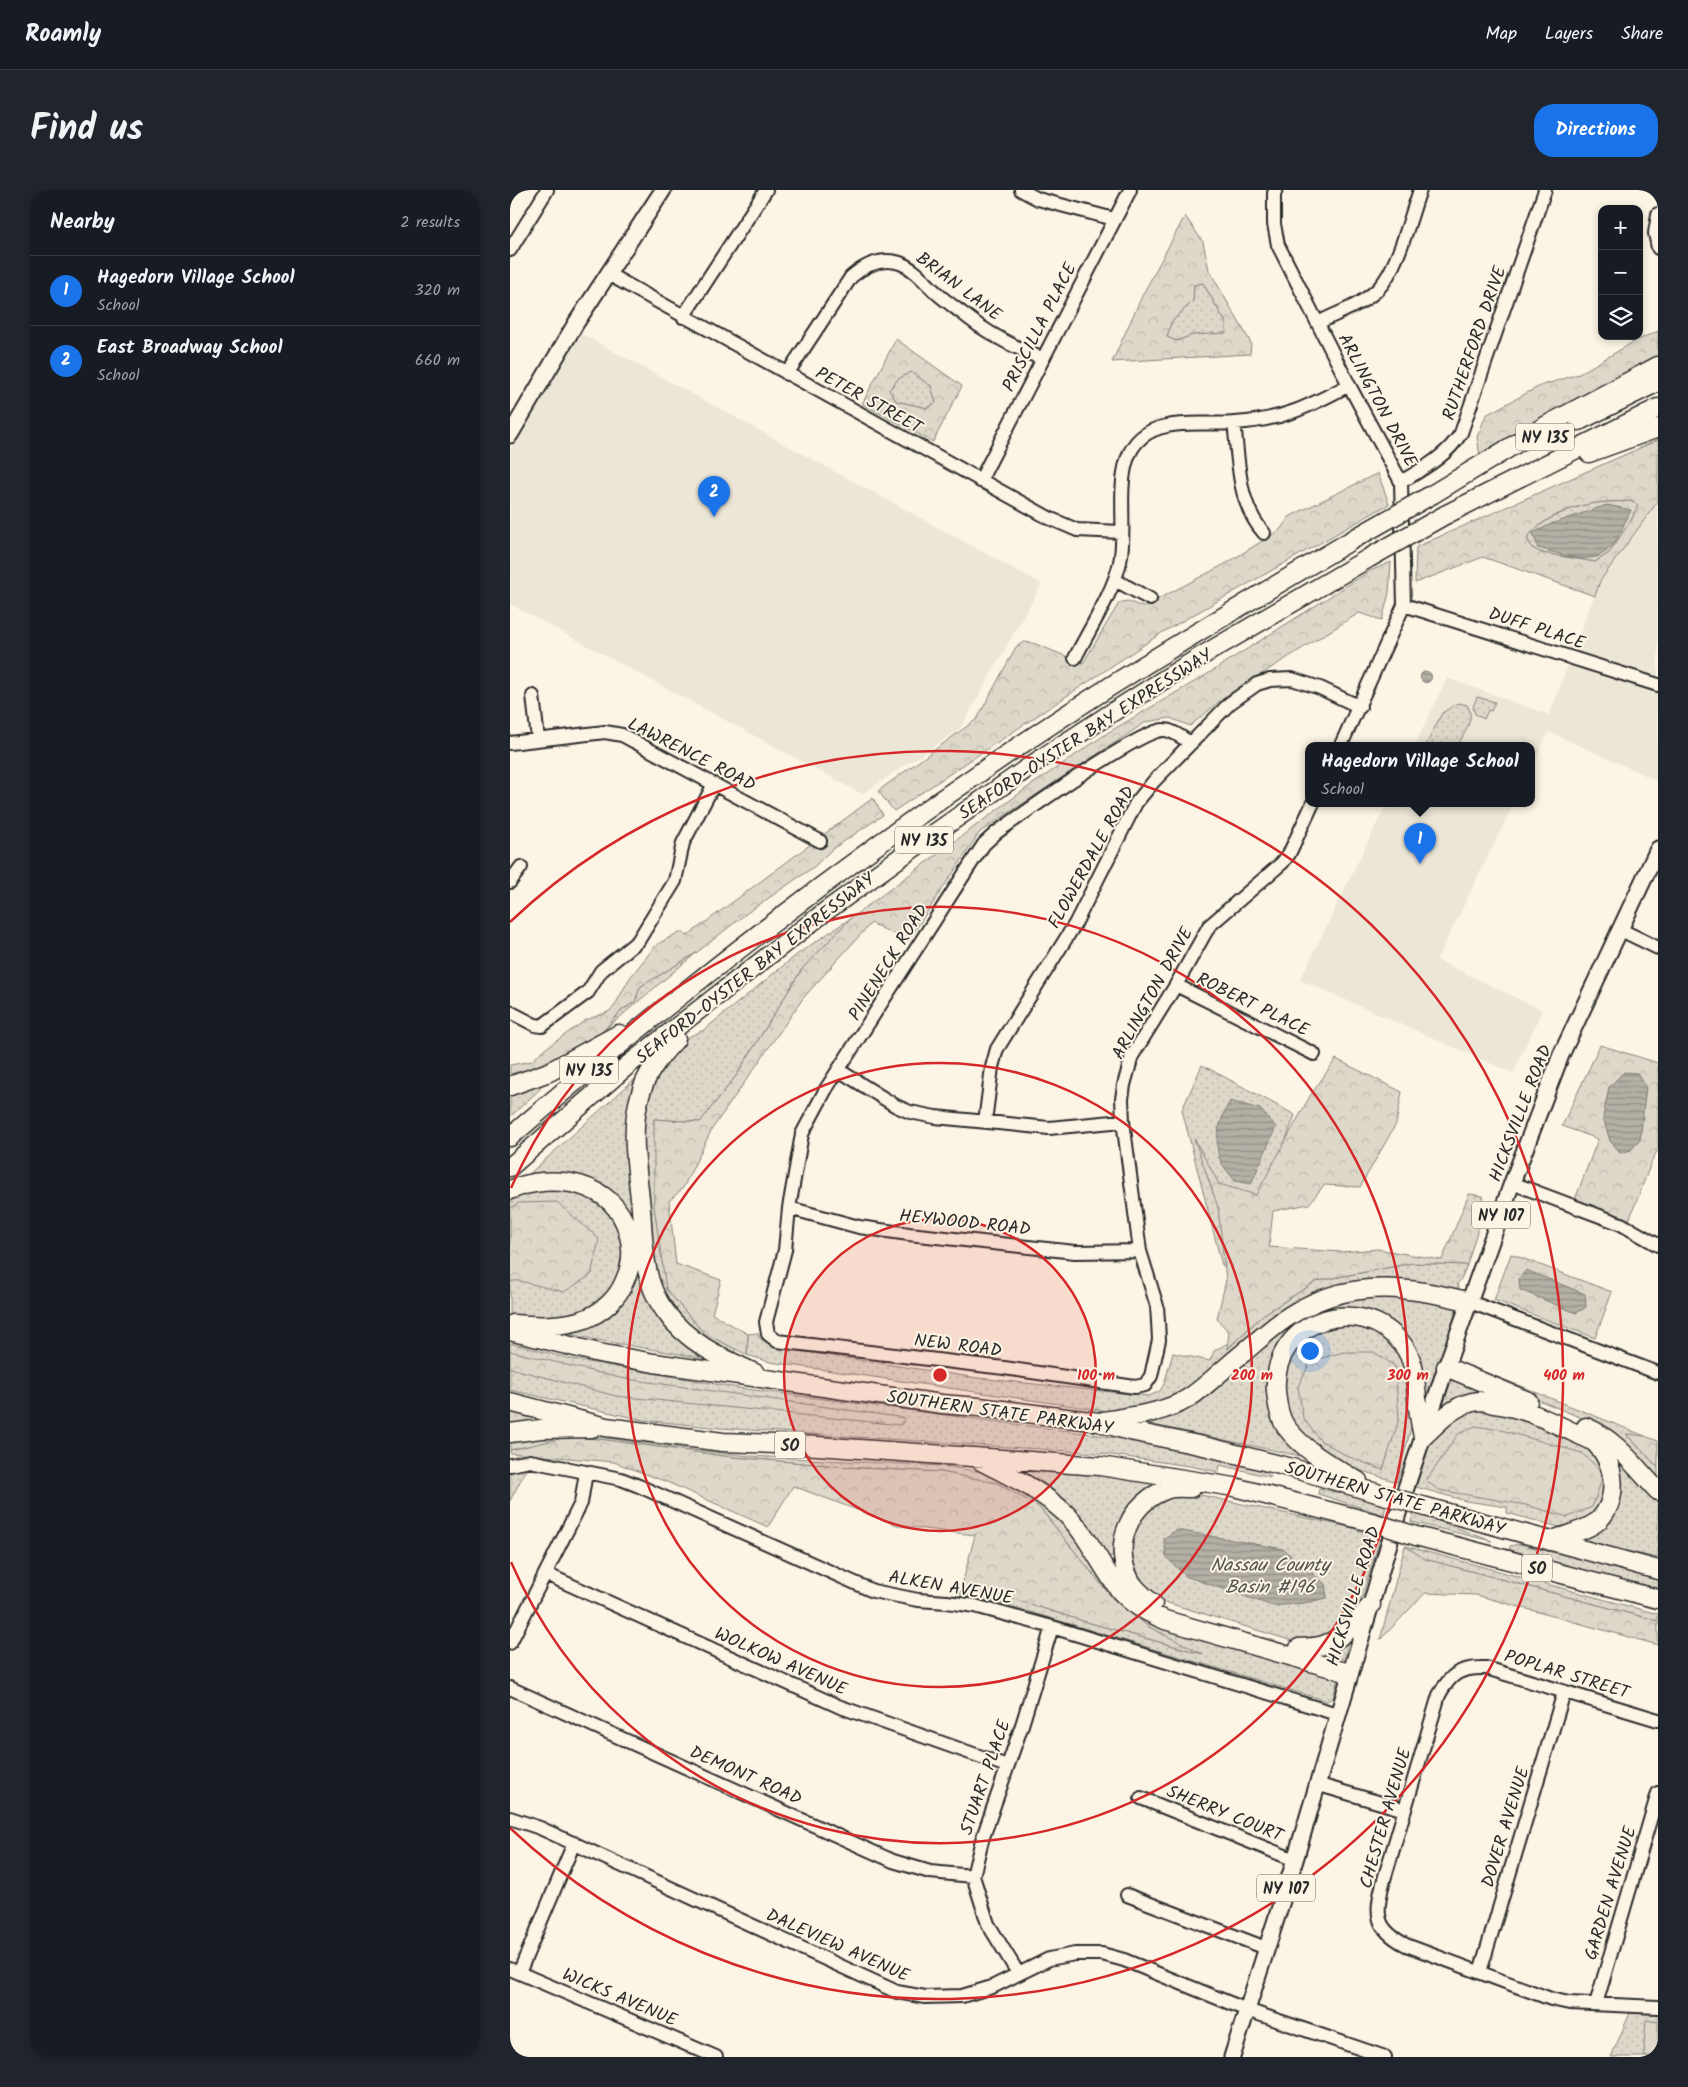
<!DOCTYPE html>
<html lang="en">
<head>
<meta charset="utf-8">
<style>
	:root { --surface:#171b24; --page:#20242c; --text:#f1f3f6; --muted:#9ea1a6; --line:#363941; --accent:#1a73e8 }
	body { margin:0; font-family:Kalam,sans-serif; background:var(--page); color:var(--text) }
	.controls { position:absolute; right:15px; top:15px; display:grid; overflow:hidden; border-radius:10px; box-shadow:0 2px 8px #0003 }
	.controls button { width:45px; height:45px; display:grid; place-items:center; padding:0; border:0; border-bottom:1px solid var(--line); background:var(--surface); color:var(--text); font:25px sans-serif }
	.you { position:absolute; left:799px; top:1160px; width:18px; height:18px; margin:-12px; border:4px solid #fff; border-radius:50%; background:#1a73e8; box-shadow:0 0 0 8px #1a73e833 }
	.badge { display:grid; place-items:center; width:32px; height:32px; border-radius:50%; background:var(--accent); color:#fff; font-size:16px; font-weight:700 }
	.pin { position:absolute; translate:-50% -41px; filter:drop-shadow(0 1px 2px #0008) }
	.pin::after { content:''; position:absolute; top:26px; width:18px; height:15px; background:inherit; clip-path:polygon(0 0,100% 0,50% 100%) }
	.popup { position:absolute; left:795px; top:552px; width:230px; height:65px; box-sizing:border-box; display:grid; place-content:center; border-radius:10px; background:var(--surface); filter:drop-shadow(0 1px 4px #0005); font-size:16px; white-space:nowrap; color:var(--muted) }
	.popup b { font-size:19px; color:var(--text) }
	.popup::after { content:''; position:absolute; left:50%; top:100%; margin-left:-10px; border:10px solid transparent; border-top-color:var(--surface) }
	.list { margin:0; padding:0; list-style:none }
	h2 { display:flex; justify-content:space-between; align-items:center; height:65px; margin:0; padding:0 20px; font-size:21px }
	h2 small { font-size:16px; font-weight:400; color:var(--muted) }
	.list li { display:grid; grid-template-columns:32px 1fr auto; gap:15px; align-items:center; box-sizing:border-box; height:70px; padding:0 20px; border-top:1px solid var(--line) }
	.list b { display:block; font-size:19px; white-space:nowrap }
	.list p { margin:0; font-size:16px; white-space:nowrap; color:var(--muted) }
	.list em { font-size:16px; font-style:normal; color:var(--muted) }
	.icon { flex:none; width:28px; height:28px; fill:none; stroke:currentColor; stroke-width:2; stroke-linecap:round; stroke-linejoin:round }
	.map { position:relative; flex:none; width:1148px; height:1867px; overflow:hidden; border-radius:20px }
	header { display:flex; align-items:center; gap:30px; box-sizing:border-box; height:70px; padding:0 25px; background:var(--surface); border-bottom:1px solid var(--line) }
	header strong { font-size:24px }
	nav { display:flex; gap:28px; margin-inline-start:auto; font-size:18px }
	.intro { display:flex; align-items:center; justify-content:space-between; box-sizing:border-box; height:120px; padding:0 30px }
	h1 { margin:0; font-size:35px }
	.button { padding:12px 22px; border-radius:20px; background:var(--accent); color:#fff; font-size:18px; font-weight:700 }
	main { display:flex; gap:30px; padding:0 30px }
	aside { flex:1; background:var(--surface); border-radius:20px; box-shadow:0 2px 8px #0003 }
	.map>svg:first-child { display:block }
</style>
</head>
<body>
<header>
<strong>Roamly</strong>
<nav><a>Map</a><a>Layers</a><a>Share</a></nav>
</header>
<div class="intro"><h1>Find us</h1><a class="button">Directions</a></div>
<main>
<aside>
<h2>Nearby<small>2 results</small></h2>
<ul class="list">
<li><span class="badge">1</span><div><b>Hagedorn Village School</b><p>School</p></div><em>320 m</em></li>
<li><span class="badge">2</span><div><b>East Broadway School</b><p>School</p></div><em>660 m</em></li>
</ul>
</aside>
<div class="map">
<svg width="1148" height="1867" viewBox="0 0 1148 1867">
	<defs>
		<pattern id="grass-dots" width="8" height="8" patternUnits="userSpaceOnUse" patternTransform="scale(1.25)"><rect width="8" height="8" fill="#ded8ca"/><path d="M2 2h.1M6 6h.1" fill="none" stroke="#bfbaae" stroke-width="1.8" stroke-linecap="round"/></pattern>
		<pattern id="forest-crowns" width="20" height="18" patternUnits="userSpaceOnUse" patternTransform="scale(1.25)"><rect width="20" height="18" fill="#ded8ca"/><path d="M2 6a3 3 0 1 1 6 0M12 15a3 3 0 1 1 6 0" fill="none" stroke="#bfbaae"/></pattern>
		<pattern id="water-rules" width="6" height="5" patternUnits="userSpaceOnUse" patternTransform="scale(1.25)"><rect width="6" height="5" fill="#b4b0a5"/><path d="M0 2.5h6" fill="none" stroke="#938f87"/></pattern>
	</defs>
	<rect width="100%" height="100%" fill="#fcf5e5"/>
	<filter id="ink" filterUnits="userSpaceOnUse"><feTurbulence type="fractalNoise" baseFrequency=".02" numOctaves="2"/><feDisplacementMap in="SourceGraphic" scale="10" xChannelSelector="R" yChannelSelector="G"/><feConvolveMatrix kernelMatrix="1 2 1 2 8 2 1 2 1" color-interpolation-filters="sRGB"/></filter>
	<g filter="url(#ink)">
		<!-- built -->
		<path fill="#ece6d7" d="M68 142 532 394 450 539 352 604 0 414V259Z
			M1148 311V591L1039 542 1021 578V555H905L937 488 1039 525 1090 391Z
			M877 613H1004L927 770 1032 820 1003 883 790 790Z"/>
		<!-- grass -->
		<path fill="url(#grass-dots)" stroke="#84827a" d="M693 93 716 133 717 144 683 145 666 151 657 147 661 132 683 111 684 95Z
			M401 181 421 196 426 213 417 218 386 211 379 200 388 189Z
			M1121 311 1128 315 1122 329 1099 363 1085 372 1032 363 1022 358 1017 348C1032 329 1062 316 1086 313 1097 311 1109 312 1121 311Z
			M967 507 985 512 981 521 978 520 974 529 965 524 963 517Z
			M948 513 957 515C966 528 954 543 948 555H916L932 523Z
			M341 728 292 779 226 886 190 932 144 929 156 1099 194 1143 226 1159 223 1164 179 1142 148 1099 141 1077 130 938 138 897 162 858 178 847 194 840 289 763Z
			M186 763 92 842 112 820 125 812 130 797Z
			M692 875 785 925 727 1083 712 1075 672 920Z
			M137 878 125 1033 121 1034 109 1014 18 990V985Z
			M29 893 32 895 30 899 0 927V901Z
			M30 998H67L99 1016 117 1050 113 1085 93 1114 69 1126 38 1131 0 1126V1009Z
			M903 1073 957 1075 951 1089 947 1094 949 1098 946 1100 888 1090 841 1094 670 1206 623 1221H597L260 1172 237 1165 238 1144 248 1143 250 1148 263 1157 468 1188 639 1206 650 1201 654 1194 663 1163 700 1171 704 1161 718 1153V1159L754 1124 807 1091Z
			M130 1077 193 1165 192 1168 87 1150 46 1141 115 1103Z
			M863 1101 947 1117 916 1221 913 1186 871 1129 792 1135 761 1198 795 1267 634 1233 799 1118Z
			M847 1130 877 1144 897 1168 903 1230 887 1292 852 1281 819 1266 792 1246 776 1224 773 1175 788 1151 813 1134Z
			M0 1153 61 1169 229 1198 589 1245 670 1260 755 1281 761 1287 710 1275 709 1282 679 1276 588 1263 210 1238 133 1230 0 1200Z
			M960 1176 1135 1246 1117 1245 1148 1277V1291L1088 1235 960 1181Z
			M942 1187 997 1208H946L945 1212 933 1220 932 1218Z
			M976 1215 1074 1251 1097 1277 1098 1302 1090 1320 1073 1334 1049 1337 997 1323V1317L956 1311 906 1297 920 1248 941 1226Z
			M0 1222 35 1231 0 1238Z
			M68 1244 184 1260 240 1266 434 1276 473 1282 504 1294 570 1344 611 1408 828 1488 823 1508 817 1511 493 1414 450 1404 451 1399 504 1409 573 1431 689 1463 639 1437 603 1409 529 1317 431 1282 350 1278 222 1267 89 1249 58 1248 0 1260V1249Z
			M1103 1265 1148 1306V1368L1067 1350 1091 1334Z
			M18 1276 0 1311V1280Z
			M513 1277 652 1290 608 1360 602 1366 595 1367 511 1282Z
			M809 1299 837 1304 876 1315 874 1325 808 1304Z
			M677 1302 843 1338 870 1349 848 1420 823 1448 786 1452 645 1409 637 1401 639 1399C618 1375 614 1338 641 1316 649 1309 666 1306 677 1302Z
			M904 1322 982 1351 901 1332Z
			M1009 1354 1148 1388V1398L1063 1378 1000 1360V1356Z
			M895 1356 1148 1424V1431L914 1369Z
			M840 1444 834 1469 803 1461Z
			M1120 1823 1148 1824V1867H1101Z"/>
		<!-- forest -->
		<path fill="url(#forest-crowns)" stroke="#84827a" fill-rule="evenodd" d="M675 26 693 52 699 80 741 153 740 164 602 172 633 104ZM693 93 716 133V143L683 145 666 151 657 147 661 132 683 111 684 95Z
			M1148 141V164L970 266 967 247 976 225 1030 196 1069 184 1125 151Z
			M386 149 452 196 423 252 352 214ZM401 182 421 196 426 213 417 218 386 211 379 200 388 189Z
			M1148 250V311L1090 391 1085 406 973 367 905 393 906 357ZM1121 311 1128 315 1122 329 1099 363 1085 372 1032 363 1022 358 1017 348C1032 328 1062 316 1086 313 1097 311 1109 312 1121 311Z
			M868 283 879 314 653 442 384 621 368 601 467 529 506 457 514 452 523 453 573 473 609 413 617 411 633 417 717 373 770 340 779 327Z
			M881 372 879 403 872 430 849 423 716 506 680 536 660 528 636 532 470 642 398 751 361 733 294 807 202 939 173 998 159 1011 166 1074 211 1090 202 1124 238 1144 237 1165 194 1143 156 1099 144 1017V929L190 932 226 886 292 779 341 728 514 600 599 542 696 485 860 381Z
			M363 608 373 625 321 660 305 676 237 723 186 763 130 797 125 812 112 820 92 842 26 878 0 884V875L22 871 32 861 76 830 98 822 104 817 119 789 146 755 171 741 177 746Z
			M1090 855 1148 873V960L1143 968 1118 1033 1064 1012 1088 949 1052 936ZM1127 883 1136 896 1132 922Z
			M826 869 892 902 886 934 850 997 814 995 799 1014 763 1021 759 1057 831 1062 867 1059 932 1070 959 1004 973 1006 975 1015 957 1075 903 1073 807 1091 754 1124 717 1159 719 1142 707 1129 716 1090 708 1017 684 948 709 994 746 1005 800 906Z
			M47 1012 89 1049 81 1085 54 1102 10 1091H0V1018L9 1013Z
			M1001 1064 1102 1102 1085 1148 984 1110Z
			M0 1161 110 1188 395 1228 391 1235 106 1206 0 1178Z
			M834 1162H864L885 1176 889 1229 873 1280 837 1266 810 1250 793 1228 788 1196 801 1171Z
			M965 1236 991 1240 1072 1263 1094 1284 1082 1317 1058 1327 1016 1315 929 1300 916 1291 948 1244Z
			M1116 1244 1135 1246 1148 1251V1277Z
			M58 1247 89 1249 222 1267 350 1278 431 1282 487 1293 529 1317 603 1409 639 1437 693 1464 573 1431 504 1409 451 1399 465 1345 390 1336 283 1296 258 1337 157 1292 104 1272 0 1263V1260Z
			M895 1356 915 1369 1148 1431V1455L966 1405 915 1403 870 1450Z"/>
		<!-- pitch -->
		<path fill="#ded8ca" stroke="#84827a" d="M1136 1830 1148 1832V1867H1135L1134 1855Z"/>
		<!-- water -->
		<path fill="url(#water-rules)" stroke="#7d7b74" d="M1097 315 1121 320C1115 331 1110 346 1102 356 1082 379 1053 364 1028 358L1023 343 1041 334Z
			M910.5 487a5.5 5.5 0 1 1 11 0a5.5 5.5 0 1 1-11 0Z
			M1114 882 1127 883 1136 896 1130 950 1121 960 1111 963 1100 951 1093 927 1099 897Z
			M720 911 750 919 766 937 741 994 725 991C721 985 715 979 711 972 702 952 710 929 720 911Z
			M1016 1080 1075 1104 1076 1117 1066 1123 1010 1100 1009 1089Z
			M667 1340 773 1359 815 1394 817 1408 794 1413 763 1416 675 1386 656 1367 654 1348Z"/>
		<g fill="none" stroke-linecap="round" stroke-linejoin="round">
			<defs>
				<path id="minor" d="M511 0 528 9 604 29
					M766 0 764 3V34L768 55 839 195 891 292 894 415 831 555
					M1148 24 1145 43 1148 58
					M0 60 37 0
					M98 84 539 328 567 340 611 342
					M173 127 256 0
					M808 133C827 123 852 115 868 99 888 79 900 27 910 0
					M277 184 341 87C355 75 371 67 390 73 406 79 416 94 429 105 437 112 447 119 456 126 478 144 506 158 533 169
					M724 233C729 271 727 313 754 343
					M470 291 620 0
					M891 292C914 278 937 266 951 243L1035 0
					M605 390 640 409
					M894 415 1148 495
					M565 468C579 440 604 401 610 372 620 327 592 248 657 236 679 231 703 235 725 233 773 230 798 217 839 195
					M23 506 28 549
					M0 553 95 542 112 545 310 651
					M681 553C673 549 663 540 654 540 631 539 513 624 487 642L474 654 464 669 316 899 292 944 279 1018 275 1060 256 1132 258 1144 267 1151 494 1178 625 1197 635 1195 641 1186 649 1150 648 1131 647 1116 630 1061 613 931 612 909 614 895 622 866 666 795 699 736 772 673 779 664 803 613
					M0 692 11 677
					M1109 739 1148 758
					M666 795 804 864
					M0 822 25 835 32 836 78 802 91 781 128 751 165 691 173 653 204 594
					M330 881 386 916 400 922 425 927 539 938 613 931
					M475 932 482 877 487 859 565 734 626 613 644 591 720 513 747 494 760 490 782 489 810 498 850 517
					M1002 993 1111 1034 1148 1055
					M279 1018 349 1037 399 1044 565 1062 630 1061
					M960 1112 1148 1183
					M0 1275 20 1271 111 1289 129 1296 363 1401 408 1410 437 1412 465 1416 542 1437 827 1524
					M36 1384 328 1516 497 1576
					M0 1453 71 1313 76 1282
					M0 1498 383 1671 420 1682 463 1686
					M1148 1530 976 1478C951 1477 941 1483 929 1505L873 1693C865 1724 865 1739 896 1755L1041 1809 1059 1813 1148 1817
					M806 1594 895 1620
					M631 1608 785 1670
					M0 1628 30 1638 387 1802 415 1807 452 1806 482 1797 539 1769 565 1764H592L614 1770 737 1820 875 1867
					M617 1705 756 1758
					M0 1779 206 1867
					M970 1782 1054 1502
					M9 1783 64 1653
					M508 1783 478 1734 463 1686 472 1650 512 1535 542 1437
					M1086 1814 1148 1603"/>
				<path id="major" d="M0 245 66 133 153 0
					M722 1867 785 1670 892 1310 936 1177 1002 993 1051 865 1148 659"/>
				<path id="highway" d="M1069 231 1148 192
					M1079 263 1148 238
					M923 304 1037 235 1148 176
					M935 325 1148 218
					M166 849C150 866 136 883 130 906 119 942 128 982 131 1019 133 1043 133 1068 140 1091 143 1101 148 1112 155 1121 176 1152 212 1168 245 1183
					M0 896 39 882 109 844
					M0 947C165 805 337 671 518 550 625 478 736 413 847 347
					M0 977 118 875 316 721 388 669 529 570 609 518 688 468 859 368
					M0 1000C43 982 104 991 118 1042 123 1058 122 1075 115 1090 108 1108 93 1122 75 1129 52 1137 27 1136 3 1134
					M0 1141 89 1163 144 1173 432 1214 469 1217 589 1232 620 1241 698 1257 782 1278 870 1304
					M936 1177 1018 1211
					M0 1212 96 1237 213 1252 293 1255 590 1276 724 1297 865 1333
					M593 1231C620 1226 652 1224 677 1209 696 1197 715 1177 733 1163 752 1147 771 1129 793 1118 847 1089 903 1097 960 1112
					M1076 1237C1106 1249 1126 1278 1148 1301
					M0 1243 31 1239 82 1238
					M913 1247C929 1232 945 1213 969 1211 974 1211 980 1213 984 1214 1015 1218 1035 1229 1063 1242 1070 1246 1081 1249 1086 1254 1106 1274 1109 1309 1089 1330 1077 1341 1055 1345 1040 1351
					M471 1271C502 1287 529 1299 555 1323 578 1345 589 1373 608 1398 620 1414 637 1422 655 1430L839 1483
					M848 1291C822 1276 794 1261 776 1237 769 1227 767 1213 766 1201 761 1130 851 1100 893 1155 907 1174 905 1195 908 1217 909 1227 911 1237 913 1247
					M916 1317 1148 1380
					M906 1346 1148 1409
					M643 1414C635 1407 627 1401 621 1392 601 1356 619 1312 658 1299 665 1297 674 1298 681 1298
					M789 1458C796 1457 806 1458 813 1455 833 1449 848 1431 861 1415"/>
			</defs>
			<!-- minor casing -->
			<use href="#minor" stroke="#2b2b2b" stroke-width="16"/>
			<!-- major casing -->
			<use href="#major" stroke="#2b2b2b" stroke-width="19"/>
			<!-- highway casing -->
			<use href="#highway" stroke="#2b2b2b" stroke-width="21"/>
			<!-- minor -->
			<use href="#minor" stroke="#fcf5e5" stroke-width="12"/>
			<!-- major -->
			<use href="#major" stroke="#fcf5e5" stroke-width="15"/>
			<!-- highway -->
			<use href="#highway" stroke="#fcf5e5" stroke-width="18"/>
			<defs>
				<path id="highway-bridge" d="M847 347 923 304
					M859 368 935 325
					M870 1304 916 1317
					M865 1333 906 1346"/>
			</defs>
			<!-- highway-bridge casing -->
			<use href="#highway-bridge" stroke="#2b2b2b" stroke-width="21" stroke-linecap="butt"/>
			<!-- highway-bridge -->
			<use href="#highway-bridge" stroke="#fcf5e5" stroke-width="18"/>
		</g>
	</g>
	<!-- distance rings -->
	<circle cx="430" cy="1185" r="156" fill="#d62828" fill-opacity=".12"/>
	<g fill="none" stroke="#d62828" stroke-width="2.5">
		<circle cx="430" cy="1185" r="156"/>
		<circle cx="430" cy="1185" r="312"/>
		<path d="M1 998A468 468 0 1 1 1 1372"/>
		<path d="M0 732A624 624 0 1 1 0 1638"/>
	</g>
	<g text-anchor="middle" stroke-width="4" stroke-linejoin="round" paint-order="stroke">
		<!-- shield labels -->
		<g fill="#fcf5e5" stroke="#6a6863" stroke-width="1">
			<rect x="1006" y="233.5" width="58" height="27" rx="4"/>
			<rect x="385" y="636.5" width="58" height="27" rx="4"/>
			<rect x="50" y="866.5" width="58" height="27" rx="4"/>
			<rect x="962" y="1011.5" width="58" height="27" rx="4"/>
			<rect x="265" y="1241.5" width="30" height="27" rx="4"/>
			<rect x="1012" y="1364.5" width="30" height="27" rx="4"/>
			<rect x="747" y="1684.5" width="58" height="27" rx="4"/>
		</g>
		<g font-size="16" font-weight="bold" fill="#2b2b2b">
			<text x="1035" y="253">NY 135</text>
			<text x="414" y="656">NY 135</text>
			<text x="79" y="886">NY 135</text>
			<text x="991" y="1031">NY 107</text>
			<text x="280" y="1261">SO</text>
			<text x="1027" y="1384">SO</text>
			<text x="776" y="1704">NY 107</text>
		</g>
		<!-- street labels -->
		<g font-size="18" fill="#2b2b2b" stroke="#fcf5e5">
			<text transform="translate(449 96) rotate(37)" y="6">BRIAN LANE</text>
			<text transform="translate(529 137) rotate(-63)" y="6">PRISCILLA PLACE</text>
			<text transform="translate(964 153) rotate(-71)" y="6">RUTHERFORD DRIVE</text>
			<text transform="translate(359 210) rotate(29)" y="6">PETER STREET</text>
			<text transform="translate(868 210) rotate(62)" y="6">ARLINGTON DRIVE</text>
			<text transform="translate(1027 438) rotate(18)" y="6">DUFF PLACE</text>
			<text transform="translate(575 544) rotate(-33)" y="6">SEAFORD-OYSTER BAY EXPRESSWAY</text>
			<text transform="translate(182 564) rotate(27)" y="6">LAWRENCE ROAD</text>
			<text transform="translate(581 667) rotate(-61)" y="6">FLOWERDALE ROAD</text>
			<text transform="translate(378 772) rotate(-58)" y="6">PINENECK ROAD</text>
			<text transform="translate(245 778) rotate(-38)" y="6">SEAFORD-OYSTER BAY EXPRESSWAY</text>
			<text transform="translate(642 803) rotate(-61)" y="6">ARLINGTON DRIVE</text>
			<text transform="translate(743 814) rotate(26)" y="6">ROBERT PLACE</text>
			<text transform="translate(1010 923) rotate(-69)" y="6">HICKSVILLE ROAD</text>
			<text transform="translate(455 1032) rotate(6)" y="6">HEYWOOD ROAD</text>
			<text transform="translate(448 1155) rotate(7)" y="6">NEW ROAD</text>
			<text transform="translate(490 1222) rotate(8)" y="6">SOUTHERN STATE PARKWAY</text>
			<text transform="translate(885 1308) rotate(16)" y="6">SOUTHERN STATE PARKWAY</text>
			<text transform="translate(441 1397) rotate(10)" y="6">ALKEN AVENUE</text>
			<text transform="translate(843 1406) rotate(-73)" y="6">HICKSVILLE ROAD</text>
			<text transform="translate(271 1471) rotate(24)" y="6">WOLKOW AVENUE</text>
			<text transform="translate(1057 1484) rotate(17)" y="6">POPLAR STREET</text>
			<text transform="translate(236 1585) rotate(24)" y="6">DEMONT ROAD</text>
			<text transform="translate(475 1587) rotate(-71)" y="6">STUART PLACE</text>
			<text transform="translate(715 1623) rotate(22)" y="6">SHERRY COURT</text>
			<text transform="translate(875 1628) rotate(-74)" y="6">CHESTER AVENUE</text>
			<text transform="translate(995 1637) rotate(-73)" y="6">DOVER AVENUE</text>
			<text transform="translate(1100 1703) rotate(-73)" y="6">GARDEN AVENUE</text>
			<text transform="translate(328 1755) rotate(24)" y="6">DALEVIEW AVENUE</text>
			<text transform="translate(110 1807) rotate(23)" y="6">WICKS AVENUE</text>
		</g>
		<!-- water labels -->
		<g font-size="19" font-style="italic" fill="#545350" stroke="#fcf5e5">
			<text x="760" y="1381">Nassau County<tspan x="760" dy="22">Basin #196</tspan></text>
		</g>
	</g>
	<circle cx="430" cy="1185" r="8" fill="#d62828" stroke="#fcf5e5" stroke-width="2.5"/>
	<g font-size="15" text-anchor="middle" font-weight="bold" fill="#d62828" stroke="#fcf5e5" stroke-width="4" stroke-linejoin="round" paint-order="stroke">
		<text x="586" y="1190">100 m</text>
		<text x="742" y="1190">200 m</text>
		<text x="898" y="1190">300 m</text>
		<text x="1054" y="1190">400 m</text>
	</g>
</svg>
<div class="controls">
<button>+</button>
<button>−</button>
<button><svg class="icon" aria-label="layers" viewBox="0 0 24 24"><path d="M12 4l9 5-9 5-9-5zM3 14l9 5 9-5"/></svg></button>
</div>
<div class="you"></div>
<div class="pin badge" style="left:910px;top:674px">1</div>
<div class="popup"><b>Hagedorn Village School</b>School</div>
<div class="pin badge" style="left:204px;top:327px">2</div>
</div>
</main>
</body>
</html>
